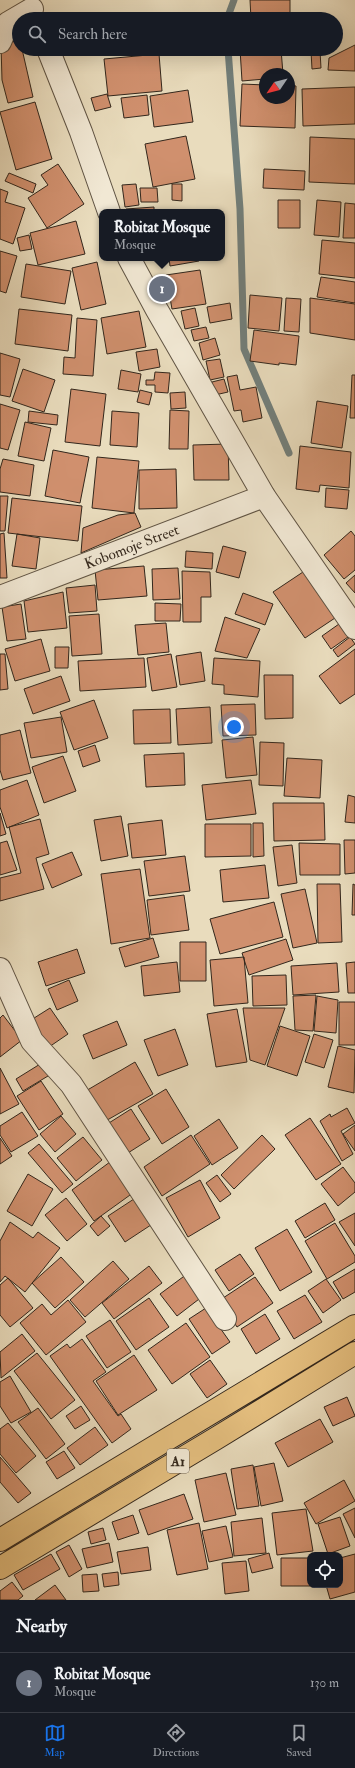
<!DOCTYPE html>
<html lang="en">
<head>
<meta charset="utf-8">
<style>
	:root { --surface:#171b24; --page:#20242c; --text:#f1f3f6; --muted:#9ea1a6; --line:#363941; --accent:#1a73e8 }
	body { margin:0; font-family:"IM FELL Double Pica",serif; background:var(--page); color:var(--text) }
	.controls { position:absolute; right:12px; bottom:12px; display:grid; overflow:hidden; border-radius:8px; box-shadow:0 4px 16px #0002 }
	.controls button { width:36px; height:36px; display:grid; place-items:center; padding:0; border:0; border-bottom:1px solid var(--line); background:var(--surface); color:var(--text); font:20px sans-serif }
	.compass { position:absolute; left:259px; top:68px; width:36px; height:36px; border-radius:50%; background:var(--surface); box-shadow:0 4px 16px #0002; rotate:235deg }
	.you { position:absolute; left:234px; top:727px; width:14px; height:14px; margin:-10px; border:3px solid #fff; border-radius:50%; background:#1a73e8; box-shadow:0 0 0 6px #1a73e833 }
	.badge { display:grid; place-items:center; width:26px; height:26px; border-radius:50%; background:var(--accent); color:#fff; font-size:13px; font-weight:700 }
	.pin { position:absolute; translate:-50% -50%; border:2px solid #fff; box-shadow:0 1px 4px #0006 }
	.popup { position:absolute; left:99px; top:209px; width:126px; height:52px; box-sizing:border-box; display:grid; place-content:center; border-radius:8px; background:var(--surface); filter:drop-shadow(0 1px 3px #0005); font-size:13px; white-space:nowrap; color:var(--muted) }
	.popup b { font-size:15px; color:var(--text) }
	.popup::after { content:''; position:absolute; left:50%; top:100%; margin-left:-8px; border:8px solid transparent; border-top-color:var(--surface) }
	.list { margin:0; padding:0; list-style:none }
	h2 { display:flex; justify-content:space-between; align-items:center; height:52px; margin:0; padding:0 16px; font-size:17px }
	h2 small { font-size:13px; font-weight:400; color:var(--muted) }
	.list li { display:grid; grid-template-columns:26px 1fr auto; gap:12px; align-items:center; box-sizing:border-box; height:60px; padding:0 16px; border-top:1px solid var(--line) }
	.list b { display:block; font-size:15px; white-space:nowrap }
	.list p { margin:0; font-size:13px; white-space:nowrap; color:var(--muted) }
	.list em { font-size:13px; font-style:normal; color:var(--muted) }
	.icon { flex:none; width:22px; height:22px; fill:none; stroke:currentColor; stroke-width:2; stroke-linecap:round; stroke-linejoin:round }
	.map { position:relative; flex:none; width:355px; height:1600px; overflow:hidden }
	.search { position:absolute; background:var(--surface); box-shadow:0 4px 16px #0002; left:12px; right:12px; top:12px; height:44px; display:flex; align-items:center; gap:10px; box-sizing:border-box; padding:0 14px; border-radius:22px; color:var(--muted); font-size:15px }
	.sheet { height:112px; background:var(--surface) }
	nav { display:flex; justify-content:space-around; align-items:center; box-sizing:border-box; height:56px; border-top:1px solid var(--line); background:var(--surface); font-size:11px; color:var(--muted) }
	nav a { display:grid; justify-items:center; gap:2px }
	nav .on { color:var(--accent) }
	.map>svg:first-child { display:block }
</style>
</head>
<body>
<div class="map">
<svg width="355" height="1600" viewBox="0 0 355 1600">
	<rect width="100%" height="100%" fill="#e9dcbd"/>
	<filter id="stains"><feTurbulence type="fractalNoise" baseFrequency=".005" numOctaves="4"/><feColorMatrix values="0 0 0 0 .2 0 0 0 0 .09 0 0 0 0 .02 0 0 0 .5 -.17"/></filter>
	<radialGradient id="worn" r=".72"><stop offset=".6" stop-color="#630" stop-opacity="0"/><stop offset="1" stop-color="#630" stop-opacity=".3"/></radialGradient>
	<g fill="none" stroke-linecap="round" stroke-linejoin="round">
		<!-- stream -->
		<path stroke="#727f7b" stroke-width="7" d="M227 19 234 0
			M228 49 240 209 244 349 289 453"/>
	</g>
	<!-- building -->
	<path fill="#d0906e" stroke="#33271c" d="M250 0H290V19H251Z
		M19 40V49H22L33 97 8 103 2 80 1 45Z
		M355 45V71L328 70 329 58Z
		M240 49H281L283 74H265V79L242 81Z
		M311 51H320L321 68 312 69Z
		M159 54 162 91 108 96 104 59Z
		M242 84 265 85V98H289V85L296 86 295 128 240 126Z
		M355 87V124L303 126 302 89Z
		M188 90 193 122 154 127 150 96Z
		M107 94 111 107 95 111 91 98Z
		M147 95 149 115 124 118 121 98Z
		M35 102 52 159 16 170 0 112Z
		M186 136 195 179 153 187 145 144Z
		M310 137 355 139V184L309 182Z
		M58 164 84 204 47 228 28 198 48 185 41 175Z
		M264 169 305 171 304 190 263 188Z
		M9 173 36 184 33 193 5 181Z
		M136 184 139 205 125 207 122 185Z
		M172 184H182V201L172 200Z
		M140 188H157L158 202H141Z
		M0 189 8 192 5 202 25 208 13 244 0 239Z
		M278 200H300V228H278Z
		M317 200 341 202 339 237 314 235Z
		M345 203 355 204V238H343Z
		M154 207V212H126V209Z
		M76 221 85 254 38 265 30 233Z
		M29 235 32 249 20 251 17 238Z
		M322 240 355 243V278L319 274Z
		M0 251 17 256 6 293 0 291Z
		M169 258H199V261L170 266Z
		M97 262 106 304 81 310 72 268Z
		M26 264 71 271 65 304 21 297Z
		M200 270 206 304 172 309 166 275Z
		M321 277 355 282V303L317 297Z
		M250 295 282 298 279 331 248 328Z
		M286 298 301 299 299 332 284 331Z
		M310 298 355 304V340L310 333Z
		M230 303 232 319 210 323 207 307Z
		M195 308 199 326 185 329 181 311Z
		M19 309 72 315 68 351 15 344Z
		M139 311 146 347 107 354 101 318Z
		M77 318 97 320 93 376 63 374 64 357 75 358Z
		M206 327 209 338 194 341 191 330Z
		M254 330 299 336 296 365 279 363V365L250 361Z
		M215 338 220 355 203 360 199 343Z
		M157 349 160 367 139 371 136 352Z
		M0 353 20 359 10 397 0 395Z
		M220 359 224 377 210 380 206 361Z
		M23 369 55 380 44 412 12 401Z
		M121 370 141 374 138 392 118 389Z
		M155 372 170 373 168 393 155 392V385H146V380H154Z
		M237 375 240 390 256 387 262 418 243 422 241 410 234 411 227 377Z
		M352 375H355V418H350Z
		M224 379 228 392 215 395 212 382Z
		M71 389 106 394 100 446 65 442Z
		M140 390 152 393 149 405 137 402Z
		M185 392 186 408 171 409 170 393Z
		M317 401 348 406 342 448 311 443Z
		M0 404 20 410 8 450 0 448Z
		M170 410 189 411 188 449H169Z
		M29 411 58 415 57 425 28 422Z
		M112 411 139 413 137 447 110 445Z
		M25 422 51 428 44 461 18 456Z
		M228 444 229 480H194L193 445Z
		M300 446 351 452 349 488 320 485 319 492 296 489Z
		M53 450 89 457 80 503 45 496Z
		M97 457 139 461 134 513 92 508Z
		M3 459 34 465 30 496 0 492V469Z
		M176 469 177 508 139 509V470Z
		M326 488 349 490 347 509 325 507Z
		M0 496H8L5 531H0Z
		M12 498 82 506 78 541 8 533Z
		M135 513 141 527 81 553 83 528 118 515Z
		M351 531 355 536V570L344 579 324 555Z
		M4 533 7 578H0V534Z
		M17 534 40 538 36 569 12 566Z
		M223 546 246 552 239 578 216 572Z
		M186 551 213 553 212 569 185 567Z
		M144 566 147 596 98 600 95 570Z
		M178 568 180 599 153 600 152 569Z
		M182 571 210 572 211 597H201V622H183Z
		M303 572 335 618 305 638 273 592Z
		M355 575V593L346 583Z
		M95 585 97 611 69 613 66 588Z
		M63 592 67 628 28 632 24 601Z
		M243 593 273 604 265 625 235 614Z
		M155 603 181 604 180 621H155Z
		M21 604 26 639 7 641 2 607Z
		M99 614 102 654 72 656 69 616Z
		M225 617 260 629 247 658 215 651Z
		M166 623 169 652 138 655 135 625Z
		M339 624 348 637 331 649 322 636Z
		M350 637 355 644 338 657 333 650Z
		M41 639 50 671 15 681 5 649Z
		M55 647H69L68 668H55Z
		M355 649V694L340 704 319 676Z
		M201 652 205 681 180 685 176 656Z
		M0 654H5L8 689 0 690Z
		M171 654 177 687 152 691 147 658Z
		M144 658 146 687 80 691 78 661Z
		M214 658 260 661 258 697 224 694V685L212 684Z
		M264 675H293V718L265 719Z
		M61 676 70 701 33 714 24 689Z
		M94 700 108 738 74 750 60 712Z
		M255 704 256 735 223 736 221 705Z
		M210 707 212 743 178 745 176 709Z
		M170 709 171 743 134 744 133 710Z
		M61 717 67 752 31 758 24 723Z
		M20 730 31 773 3 780 0 770V735Z
		M253 737 257 775 226 778 222 740Z
		M260 742 284 743 283 786 259 785Z
		M95 745 100 761 83 767 78 751Z
		M184 753 185 785 146 787 144 755Z
		M63 756 76 791 44 803 32 767Z
		M287 758 322 760 320 798 284 796Z
		M27 780 39 815 7 828 0 807V790Z
		M251 780 256 814 206 820 202 785Z
		M348 795 355 797V823L345 822Z
		M273 803H324L325 840 274 841Z
		M0 813 6 834 0 836Z
		M121 816 128 856 101 861 94 820Z
		M40 819 49 854 36 858 44 889 0 901V878L21 873 9 827Z
		M162 820 166 855 132 858 128 824Z
		M253 823H263L264 856 253 857Z
		M205 824H251V856L205 857Z
		M344 840H355V873L345 874Z
		M7 841 17 870 0 875V843Z
		M299 843 340 844V875H300Z
		M292 845 297 883 278 886 273 847Z
		M72 852 82 875 52 888 42 864Z
		M185 856 190 891 149 896 144 861Z
		M265 865 269 898 223 902 220 870Z
		M140 869 150 938 111 944 101 874Z
		M317 884H340L342 942 318 943Z
		M353 884 355 885V915H352Z
		M305 889 317 943 293 948 281 894Z
		M184 895 189 930 151 935 147 900Z
		M274 902 283 937 220 954 210 919Z
		M153 938 159 957 125 967 119 948Z
		M286 939 293 960 249 975 242 953Z
		M180 942H206V981H180Z
		M77 949 85 973 46 986 38 962Z
		M244 957 248 1003 214 1006 210 960Z
		M177 962 180 992 144 996 141 966Z
		M355 962V993H348L346 963Z
		M337 963 339 992 293 995 291 966Z
		M286 975 287 1005 253 1006 252 976Z
		M69 980 78 1001 57 1010 48 989Z
		M316 995 313 1031 295 1030 293 996Z
		M317 996 338 1000 336 1033 314 1031Z
		M339 1002H355V1045H339Z
		M50 1008 68 1034 49 1047 31 1020Z
		M243 1008H285L265 1065 250 1060Z
		M237 1009 247 1062 216 1067 207 1014Z
		M3 1015 22 1040 0 1057V1018Z
		M117 1021 127 1045 93 1059 83 1035Z
		M280 1026 310 1036 297 1076 267 1066Z
		M175 1029 188 1065 158 1076 144 1040Z
		M314 1034 333 1040 324 1068 305 1062Z
		M338 1046 355 1050 354 1093 328 1087Z
		M45 1061 53 1073 23 1091 16 1079Z
		M135 1062 153 1094 102 1123 84 1092Z
		M0 1068 19 1104 0 1114Z
		M41 1081 63 1114 39 1130 17 1096Z
		M166 1089 189 1127 162 1144 138 1106Z
		M347 1108 355 1123 341 1131 353 1154 342 1161 320 1121 330 1114 331 1117Z
		M131 1109 150 1139 120 1158 101 1128Z
		M22 1112 38 1136 11 1152 0 1135V1126Z
		M61 1116 76 1134 55 1152 40 1134Z
		M310 1118 341 1164 316 1180 285 1135Z
		M219 1119 238 1148 212 1165 194 1136Z
		M355 1125V1151L343 1134Z
		M191 1135 210 1164 162 1196 144 1167Z
		M262 1135 275 1149 234 1189 221 1175Z
		M83 1137 102 1160 76 1181 57 1158Z
		M0 1138 12 1156 0 1164Z
		M39 1144 73 1184 62 1193 28 1153Z
		M114 1159 137 1190 94 1221 72 1190Z
		M343 1167 355 1183V1192L338 1206 321 1184Z
		M28 1174 53 1189 32 1226 7 1211Z
		M217 1175 231 1194 220 1202 206 1183Z
		M200 1180 220 1218 188 1237 166 1198Z
		M140 1195 157 1221 125 1242 108 1216Z
		M66 1198 87 1224 67 1241 45 1215Z
		M325 1203 335 1220 305 1238 295 1221Z
		M355 1213V1246L339 1222Z
		M101 1216 110 1226 98 1236 90 1226Z
		M10 1222 33 1238 38 1232 60 1248 25 1292 5 1276 0 1282V1241Z
		M335 1223 355 1256V1262L327 1279 305 1241Z
		M287 1229 312 1272 280 1291 255 1248Z
		M240 1254 254 1274 229 1291 215 1270Z
		M61 1257 84 1282 55 1308 32 1283Z
		M113 1261 129 1279 85 1317 70 1300Z
		M149 1266 162 1283 114 1319 102 1303Z
		M355 1269V1292L343 1299 333 1282Z
		M187 1274 203 1296 177 1316 160 1294Z
		M255 1277 273 1303 237 1327 220 1300Z
		M8 1278 33 1308 10 1327 0 1315V1285Z
		M326 1279 341 1300 323 1313 308 1291Z
		M305 1295 322 1322 294 1339 277 1311Z
		M149 1298 169 1327 136 1350 116 1321Z
		M68 1300 86 1322 46 1355 20 1323 42 1304 51 1315Z
		M206 1308 230 1342 212 1354 189 1319Z
		M265 1314 280 1339 256 1354 241 1329Z
		M110 1320 131 1352 107 1368 86 1336Z
		M186 1323 210 1357 172 1384 148 1350Z
		M22 1334 35 1351 1 1378 0 1352Z
		M82 1339 106 1372 93 1381 118 1416 121 1414 131 1429 112 1443 50 1356 67 1344 70 1348Z
		M37 1353 75 1400 51 1419 14 1371Z
		M134 1355 157 1390 118 1415 96 1381Z
		M210 1360 227 1384 207 1398 190 1374Z
		M10 1376 31 1412 11 1423 0 1406V1382Z
		M347 1397 355 1416 333 1426 324 1407Z
		M81 1406 90 1420 75 1429 66 1416Z
		M38 1408 65 1444 46 1459 18 1422Z
		M320 1419 333 1442 288 1467 275 1443Z
		M8 1423 36 1456 16 1473 0 1454V1429Z
		M95 1427 108 1445 80 1465 67 1448Z
		M64 1451 75 1468 57 1479 46 1462Z
		M0 1457 31 1493 18 1503 0 1482Z
		M274 1463 283 1501 261 1506 254 1467Z
		M253 1465 259 1506 237 1509 231 1469Z
		M226 1473 236 1515 204 1522 195 1480Z
		M344 1480 355 1501 316 1524 304 1503Z
		M184 1494 193 1519 148 1535 139 1510Z
		M355 1508V1538L343 1514Z
		M306 1509 313 1551 277 1555 272 1513Z
		M133 1515 139 1533 118 1540 112 1522Z
		M340 1517 350 1546 328 1554 318 1524Z
		M262 1518 266 1553 234 1556 231 1522Z
		M199 1523 208 1569 177 1575 167 1530Z
		M226 1526 233 1557 209 1562 202 1531Z
		M103 1528 106 1540 91 1544 88 1532Z
		M109 1543 113 1562 87 1568 82 1549Z
		M69 1545 82 1569 69 1577 56 1552Z
		M148 1547 151 1570 121 1574 117 1552Z
		M269 1553 273 1568 252 1573 248 1559Z
		M51 1554 60 1569 23 1590 14 1575Z
		M355 1554V1592L330 1599 326 1585H340V1558Z
		M281 1558H310L311 1586H281Z
		M246 1561 249 1591 225 1594 222 1563Z
		M118 1572 119 1585 104 1587 102 1574Z
		M97 1574 99 1591 83 1592 82 1575Z
		M12 1582 23 1596 18 1600H0V1591Z
		M55 1585 66 1600H35Z"/>
	<g fill="none" stroke-linecap="round" stroke-linejoin="round">
		<defs>
			<g id="minor">
				<path d="M0 42 8 23 32 9"/>
				<path d="M48 49 81 132 109 212"/>
				<path d="M129 258 157 310 264 496 355 628"/>
				<path id="s1" d="M0 597 264 496"/>
				<path d="M0 969 32 1041 71 1084 225 1319"/>
			</g>
			<path id="highway" d="M0 1540 355 1326
				M0 1568 215 1439 355 1353"/>
		</defs>
		<!-- minor casing -->
		<use href="#minor" stroke="#605444" stroke-width="24"/>
		<!-- highway casing -->
		<use href="#highway" stroke="#33271c" stroke-width="24"/>
		<!-- minor -->
		<use href="#minor" stroke="#f1e8d4" stroke-width="22"/>
		<!-- highway -->
		<use href="#highway" stroke="#e4be7e" stroke-width="22"/>
	</g>
	<g text-anchor="middle" stroke-width="3" stroke-linejoin="round" paint-order="stroke">
		<!-- shield labels -->
		<rect fill="#f1e8d4" stroke="#6c6153" stroke-width="1" x="167" y="1449" width="22" height="24" rx="3"/>
		<g font-size="14" font-weight="bold" fill="#33271c">
			<text x="178" y="1466">A1</text>
		</g>
		<!-- street labels -->
		<g font-size="15" fill="#33271c" stroke="#f1e8d4">
			<text dy="5" stroke="none"><textPath href="#s1" startOffset="141">Kobomoje Street</textPath></text>
		</g>
	</g>
	<rect width="100%" height="100%" filter="url(#stains)"/>
	<rect width="100%" height="100%" fill="url(#worn)"/>
</svg>
<div class="controls">
<button><svg class="icon" aria-label="locate" viewBox="0 0 24 24"><circle cx="12" cy="12" r="6"/><path d="M12 2v4M12 18v4M2 12h4M18 12h4"/></svg></button>
</div>
<svg class="compass" viewBox="-18 -18 36 36"><path d="M0-13l5 13h-10z" fill="#e53935"/><path d="M0 13l5-13h-10z" fill="#9ea1a6"/></svg>
<div class="you"></div>
<div class="pin badge" style="left:162px;top:289px;background:#6b7280">1</div>
<div class="popup"><b>Robitat Mosque</b>Mosque</div>
<div class="search"><svg class="icon" aria-label="search" viewBox="0 0 24 24"><circle cx="10" cy="10" r="6"/><path d="M15 15l6 6"/></svg>Search here</div>
</div>
<section class="sheet">
<h2>Nearby<small></small></h2>
<ul class="list">
<li><span class="badge" style="background:#6b7280">1</span><div><b>Robitat Mosque</b><p>Mosque</p></div><em>130 m</em></li>
</ul>
</section>
<nav>
<a class="on"><svg class="icon" aria-label="map" viewBox="0 0 24 24"><path d="M3 6l6-2 6 2 6-2v14l-6 2-6-2-6 2zM9 4v14M15 6v14"/></svg>Map</a>
<a><svg class="icon" aria-label="directions" viewBox="0 0 24 24"><path d="M12 3l9 9-9 9-9-9zM9 14v-3h6M13 9l2 2-2 2"/></svg>Directions</a>
<a><svg class="icon" aria-label="saved" viewBox="0 0 24 24"><path d="M7 4h10v16l-5-4-5 4z"/></svg>Saved</a>
</nav>
</body>
</html>
